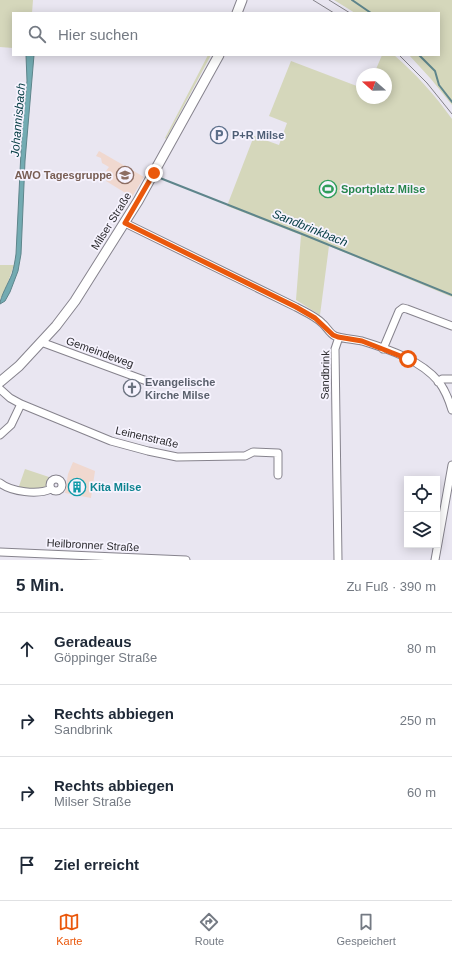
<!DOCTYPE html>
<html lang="de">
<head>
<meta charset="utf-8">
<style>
	:root { --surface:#fff; --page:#f2f2f3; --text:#1f2937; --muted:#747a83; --line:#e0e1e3; --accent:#ea580c }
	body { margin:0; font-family:Arial,sans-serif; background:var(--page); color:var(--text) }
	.controls { position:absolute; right:12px; bottom:12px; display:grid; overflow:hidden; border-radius:0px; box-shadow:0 2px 10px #0003 }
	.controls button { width:36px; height:36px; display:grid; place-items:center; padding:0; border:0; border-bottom:1px solid var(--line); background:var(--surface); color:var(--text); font:20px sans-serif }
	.compass { position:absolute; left:356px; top:68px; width:36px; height:36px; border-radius:50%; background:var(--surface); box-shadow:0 2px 10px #0003; rotate:290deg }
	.stop { position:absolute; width:12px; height:12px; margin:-9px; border:3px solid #ea580c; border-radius:50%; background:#fff }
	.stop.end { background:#ea580c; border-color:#fff; box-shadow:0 1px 4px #0008 }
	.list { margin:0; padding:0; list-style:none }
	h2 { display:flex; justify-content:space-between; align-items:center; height:52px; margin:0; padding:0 16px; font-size:17px }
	h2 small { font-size:13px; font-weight:400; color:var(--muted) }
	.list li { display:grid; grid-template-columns:26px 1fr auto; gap:12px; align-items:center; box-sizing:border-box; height:72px; padding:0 16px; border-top:1px solid var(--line) }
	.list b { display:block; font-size:15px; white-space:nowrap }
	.list p { margin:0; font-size:13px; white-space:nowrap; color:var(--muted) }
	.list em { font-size:13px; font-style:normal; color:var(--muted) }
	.icon { flex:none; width:22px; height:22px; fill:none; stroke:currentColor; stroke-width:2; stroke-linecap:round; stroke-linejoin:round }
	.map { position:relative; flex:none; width:452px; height:560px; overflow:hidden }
	.search { position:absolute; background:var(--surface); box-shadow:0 2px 10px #0003; left:12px; right:12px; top:12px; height:44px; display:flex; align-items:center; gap:10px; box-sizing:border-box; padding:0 14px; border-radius:0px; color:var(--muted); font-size:15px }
	.sheet { height:340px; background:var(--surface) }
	nav { display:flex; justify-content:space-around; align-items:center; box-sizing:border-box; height:56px; border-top:1px solid var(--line); background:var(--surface); font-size:11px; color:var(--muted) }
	nav a { display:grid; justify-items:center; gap:2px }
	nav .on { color:var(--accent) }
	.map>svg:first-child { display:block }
</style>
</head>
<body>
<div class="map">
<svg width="452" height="560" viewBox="0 0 452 560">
	<rect width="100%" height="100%" fill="#e9e6f1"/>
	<!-- education -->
	<path fill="#f0d8cf" d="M99 151 144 177 132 197 106 181 110 174 106 171 109 167 102 163 101 158 96 156Z
		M73 462 95 471 91 498 65 493 68 474Z"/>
	<!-- green -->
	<path fill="#d5d7bb" d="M0 0H33L32 13H13V48L0 47Z
		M334 0H452V105L431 79 409 55H439V13H355Z
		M208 55H211L166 139 165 138Z
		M382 55H394C416 74 435 95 452 119V297L329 246 320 315 296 300 301 235 227 206 254 136 279 145 287 123 269 116 291 61 362 88V98H386V74H374Z
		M0 265H14L5 291 0 299Z
		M25 469 49 477 45 488 43 490 18 489Z"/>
	<!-- water -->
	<path fill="#73abb2" stroke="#5e858b" d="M26 55H34L25 161 21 254 18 271 10 292 5 301 0 304C0 297 9 282 12 274 14 267 15 261 16 254L22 131 27 81Z"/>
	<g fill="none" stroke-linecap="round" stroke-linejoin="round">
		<!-- stream -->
		<path stroke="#5e858b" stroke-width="2" d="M352 0 371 13
			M419 55 435 71 439 85 452 102
			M160 178 302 234 452 295"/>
		<defs>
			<path id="minor" d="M125 223 296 307C305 312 315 316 322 323 327 327 329 333 335 336 343 339 353 339 362 341 388 349 421 360 439 382 445 390 449 400 452 410
				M41 342 152 383
				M383 349 399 311 403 308 407 309 452 326
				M438 382 442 379H452
				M0 389 10 398 21 404 111 441 148 451 177 457 238 456H245L253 452 278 453V475
				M0 435 11 425 21 404
				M50 485a6 6 0 1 1 12 0a6 6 0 1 1-12 0Z
				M0 483C11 492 38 495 51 489
				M0 552 186 560
				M338 560 335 349 339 337
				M435 560 452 465"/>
			<path id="secondary" d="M237 13 242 0
				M0 382 19 366 56 326 75 301 138 201 219 55"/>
		</defs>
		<!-- minor casing -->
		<use href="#minor" stroke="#86838d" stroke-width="9"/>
		<!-- secondary casing -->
		<use href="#secondary" stroke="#86838d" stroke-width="11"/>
		<!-- minor -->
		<use href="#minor" stroke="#fff" stroke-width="7"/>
		<!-- secondary -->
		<use href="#secondary" stroke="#fff" stroke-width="9"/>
		<!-- tram -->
		<path stroke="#838188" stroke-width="1" d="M313 0 334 13
			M329 0 350 13
			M399 55 427 83 452 114"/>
	</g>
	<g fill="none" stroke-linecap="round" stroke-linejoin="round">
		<!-- route -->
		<path stroke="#ea580c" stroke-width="5" d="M154 173 125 223 296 307 315 318 333 335 338 337 362 341 408 359"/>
	</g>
	<!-- icons -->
	<defs>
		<symbol id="parking-ring" viewBox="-11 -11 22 22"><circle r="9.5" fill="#f6f3fe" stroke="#5c6f8a" stroke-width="1.5"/><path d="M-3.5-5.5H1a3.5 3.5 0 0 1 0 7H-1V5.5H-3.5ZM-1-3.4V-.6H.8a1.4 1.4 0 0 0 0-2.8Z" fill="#5c6f8a"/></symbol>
		<symbol id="school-ring" viewBox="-11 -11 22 22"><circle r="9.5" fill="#f6f3fe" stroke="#8d6e63" stroke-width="1.5"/><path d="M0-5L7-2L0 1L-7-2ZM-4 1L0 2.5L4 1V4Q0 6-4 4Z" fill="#8d6e63"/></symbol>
		<symbol id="stadium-ring" viewBox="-11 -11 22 22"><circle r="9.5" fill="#f6f3fe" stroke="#2e9e5b" stroke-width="1.5"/><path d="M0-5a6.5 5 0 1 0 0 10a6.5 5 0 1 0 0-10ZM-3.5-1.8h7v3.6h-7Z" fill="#2e9e5b"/></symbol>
		<symbol id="church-ring" viewBox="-11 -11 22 22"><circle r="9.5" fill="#f6f3fe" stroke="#6b7280" stroke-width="1.5"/><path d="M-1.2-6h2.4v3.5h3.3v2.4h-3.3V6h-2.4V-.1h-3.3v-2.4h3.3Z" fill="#6b7280"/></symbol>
		<symbol id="building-ring" viewBox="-11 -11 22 22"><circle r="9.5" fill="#f6f3fe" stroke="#0f9aa8" stroke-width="1.5"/><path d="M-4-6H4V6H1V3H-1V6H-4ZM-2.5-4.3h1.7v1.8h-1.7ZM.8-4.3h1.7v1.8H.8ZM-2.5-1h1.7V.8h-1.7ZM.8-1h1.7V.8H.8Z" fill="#0f9aa8"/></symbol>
	</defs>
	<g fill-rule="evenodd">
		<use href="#parking-ring" x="209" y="125" width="20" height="20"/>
		<use href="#school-ring" x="115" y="165" width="20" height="20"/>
		<use href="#stadium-ring" x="318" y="179" width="20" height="20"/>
		<use href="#church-ring" x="122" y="378" width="20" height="20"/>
		<use href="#building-ring" x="67" y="477" width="20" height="20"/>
	</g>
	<g text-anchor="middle" stroke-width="3.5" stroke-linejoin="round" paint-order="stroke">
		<!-- service labels -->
		<g font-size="11" font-weight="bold" fill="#4e5e75" stroke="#f6f3fe" text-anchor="start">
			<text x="232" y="139">P+R Milse</text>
		</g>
		<!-- education labels -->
		<g font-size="11" font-weight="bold" fill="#785e54" stroke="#f6f3fe" text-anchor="end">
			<text x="112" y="179">AWO Tagesgruppe</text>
		</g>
		<!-- leisure labels -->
		<g font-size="11" font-weight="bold" fill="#27864d" stroke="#f6f3fe" text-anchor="start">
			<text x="341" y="193">Sportplatz Milse</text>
		</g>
		<!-- street labels -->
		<g font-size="11" fill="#2d2c30" stroke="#f6f3fe">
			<text transform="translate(111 221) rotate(-58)" y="4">Milser Straße</text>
			<text transform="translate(100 352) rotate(20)" y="4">Gemeindeweg</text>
			<text transform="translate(325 375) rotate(-89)" y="4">Sandbrink</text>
			<text transform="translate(147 437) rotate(13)" y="4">Leinenstraße</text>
			<text transform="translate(93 545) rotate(3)" y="4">Heilbronner Straße</text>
		</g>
		<!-- worship labels -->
		<g font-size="11" font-weight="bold" fill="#5b616d" stroke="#f6f3fe" text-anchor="start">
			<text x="145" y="386">Evangelische<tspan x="145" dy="13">Kirche Milse</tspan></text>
		</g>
		<!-- culture labels -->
		<g font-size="11" font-weight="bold" fill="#0d838f" stroke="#f6f3fe" text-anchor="start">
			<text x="90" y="491">Kita Milse</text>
		</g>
		<!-- water labels -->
		<g font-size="12" font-style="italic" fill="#033b41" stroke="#f6f3fe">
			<text transform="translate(18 120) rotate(-85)" y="4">Johannisbach</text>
			<text transform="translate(310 228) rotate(22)" y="4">Sandbrinkbach</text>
		</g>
	</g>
</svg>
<div class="controls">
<button><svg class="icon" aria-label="locate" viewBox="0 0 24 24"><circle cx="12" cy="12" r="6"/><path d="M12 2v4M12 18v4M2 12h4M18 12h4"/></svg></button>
<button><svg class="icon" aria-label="layers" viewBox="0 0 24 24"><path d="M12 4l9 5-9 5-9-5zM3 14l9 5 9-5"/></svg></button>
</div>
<svg class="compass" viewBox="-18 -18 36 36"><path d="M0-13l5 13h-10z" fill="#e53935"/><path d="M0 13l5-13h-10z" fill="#747a83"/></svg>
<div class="stop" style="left:408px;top:359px"></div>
<div class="stop end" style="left:154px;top:173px"></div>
<div class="search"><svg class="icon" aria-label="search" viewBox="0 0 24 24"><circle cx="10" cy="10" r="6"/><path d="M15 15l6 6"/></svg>Hier suchen</div>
</div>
<section class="sheet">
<h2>5 Min.<small>Zu Fuß · 390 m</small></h2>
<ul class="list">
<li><svg class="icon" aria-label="ahead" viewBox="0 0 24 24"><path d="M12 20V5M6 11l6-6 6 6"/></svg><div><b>Geradeaus</b><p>Göppinger Straße</p></div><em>80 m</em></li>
<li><svg class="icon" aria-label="right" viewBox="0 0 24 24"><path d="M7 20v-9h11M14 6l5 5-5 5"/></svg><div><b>Rechts abbiegen</b><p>Sandbrink</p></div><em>250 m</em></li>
<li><svg class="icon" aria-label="right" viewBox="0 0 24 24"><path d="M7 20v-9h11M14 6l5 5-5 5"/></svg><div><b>Rechts abbiegen</b><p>Milser Straße</p></div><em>60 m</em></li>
<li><svg class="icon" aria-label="arrive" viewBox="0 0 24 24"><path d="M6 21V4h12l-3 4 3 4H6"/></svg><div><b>Ziel erreicht</b></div></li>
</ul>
</section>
<nav>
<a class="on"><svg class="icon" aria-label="map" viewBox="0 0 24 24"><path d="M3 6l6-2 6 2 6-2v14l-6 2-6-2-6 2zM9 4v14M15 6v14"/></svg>Karte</a>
<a><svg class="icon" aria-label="directions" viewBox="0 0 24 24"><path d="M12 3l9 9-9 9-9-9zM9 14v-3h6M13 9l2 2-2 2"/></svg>Route</a>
<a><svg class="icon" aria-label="saved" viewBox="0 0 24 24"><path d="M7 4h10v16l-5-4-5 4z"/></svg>Gespeichert</a>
</nav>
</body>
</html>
